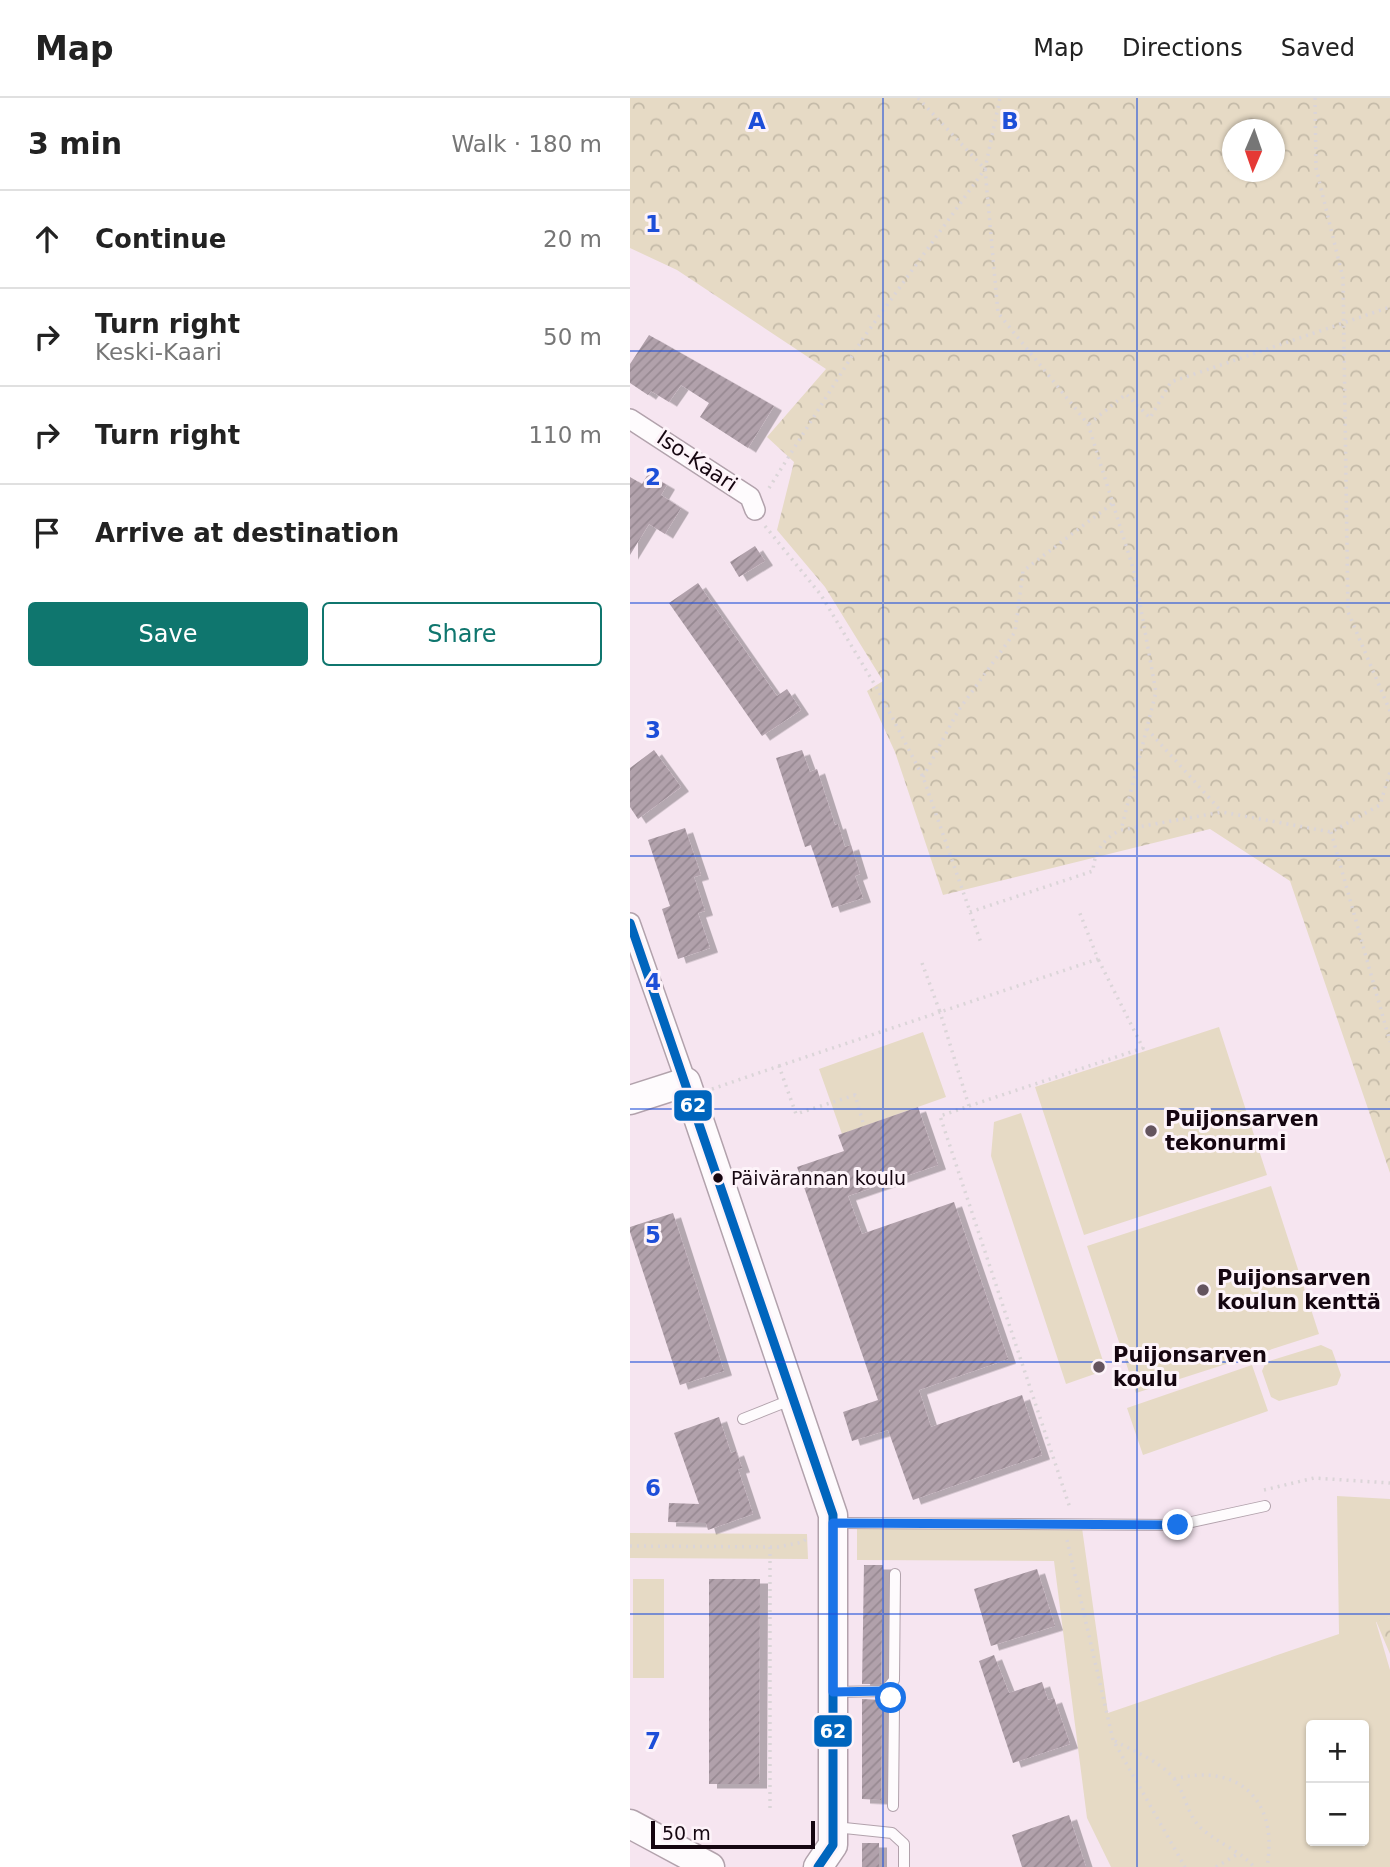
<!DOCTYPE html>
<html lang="en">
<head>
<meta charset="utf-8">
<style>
	:root { --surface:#fff; --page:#f6f6f6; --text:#222; --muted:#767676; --line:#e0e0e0; --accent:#0f766e }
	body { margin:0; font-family:"DejaVu Sans",sans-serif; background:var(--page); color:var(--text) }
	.controls { position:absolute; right:21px; bottom:21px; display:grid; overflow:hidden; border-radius:7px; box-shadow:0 2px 5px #0004 }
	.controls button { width:63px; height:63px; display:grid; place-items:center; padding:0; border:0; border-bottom:2px solid var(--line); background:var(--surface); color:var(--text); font:35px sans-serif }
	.compass { position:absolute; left:592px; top:21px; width:63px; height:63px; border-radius:50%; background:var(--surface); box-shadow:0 2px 5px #0004; rotate:182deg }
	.scale { position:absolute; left:21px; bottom:18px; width:164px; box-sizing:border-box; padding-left:7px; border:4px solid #150610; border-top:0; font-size:19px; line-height:24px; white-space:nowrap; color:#150610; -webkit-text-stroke:5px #fdf3f9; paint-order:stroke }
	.stop { position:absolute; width:21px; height:21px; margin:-16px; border:5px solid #1a73e8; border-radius:50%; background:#fff }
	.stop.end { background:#1a73e8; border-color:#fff; box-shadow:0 2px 7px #0008 }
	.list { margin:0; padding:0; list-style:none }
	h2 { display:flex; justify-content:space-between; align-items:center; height:91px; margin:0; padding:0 28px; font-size:30px }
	h2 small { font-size:23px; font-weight:400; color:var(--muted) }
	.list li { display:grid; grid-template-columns:46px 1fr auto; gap:21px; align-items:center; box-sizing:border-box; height:98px; padding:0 28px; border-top:2px solid var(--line) }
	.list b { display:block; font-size:26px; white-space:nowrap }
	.list p { margin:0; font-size:23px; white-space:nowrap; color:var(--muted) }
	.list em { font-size:23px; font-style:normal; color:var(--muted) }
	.actions { display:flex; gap:14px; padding:21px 28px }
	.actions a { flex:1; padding:16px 0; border:2px solid var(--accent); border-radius:7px; text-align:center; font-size:24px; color:var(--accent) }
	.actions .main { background:var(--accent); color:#fff }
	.icon { flex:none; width:38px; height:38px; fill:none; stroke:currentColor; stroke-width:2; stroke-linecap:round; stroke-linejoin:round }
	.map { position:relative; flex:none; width:760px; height:1769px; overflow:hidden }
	header { display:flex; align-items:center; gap:42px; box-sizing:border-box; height:98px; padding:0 35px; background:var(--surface); border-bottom:2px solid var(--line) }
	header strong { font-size:33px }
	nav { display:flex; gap:38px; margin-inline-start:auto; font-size:24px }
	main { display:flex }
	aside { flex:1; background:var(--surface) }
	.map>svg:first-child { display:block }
</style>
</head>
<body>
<header>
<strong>Map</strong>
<nav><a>Map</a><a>Directions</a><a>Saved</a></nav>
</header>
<main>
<aside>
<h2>3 min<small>Walk · 180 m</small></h2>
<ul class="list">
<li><svg class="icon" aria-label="ahead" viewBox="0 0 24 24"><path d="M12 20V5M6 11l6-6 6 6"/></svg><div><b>Continue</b></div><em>20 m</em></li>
<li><svg class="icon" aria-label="right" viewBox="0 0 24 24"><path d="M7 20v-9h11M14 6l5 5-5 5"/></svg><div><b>Turn right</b><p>Keski-Kaari</p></div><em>50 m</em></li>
<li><svg class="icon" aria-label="right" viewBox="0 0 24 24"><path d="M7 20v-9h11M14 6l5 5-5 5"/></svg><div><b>Turn right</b></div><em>110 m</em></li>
<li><svg class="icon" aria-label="arrive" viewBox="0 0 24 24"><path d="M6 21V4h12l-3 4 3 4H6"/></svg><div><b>Arrive at destination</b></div></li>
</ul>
<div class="actions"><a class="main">Save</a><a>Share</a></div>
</aside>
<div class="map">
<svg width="760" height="1769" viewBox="0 0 760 1769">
	<defs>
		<pattern id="forest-crowns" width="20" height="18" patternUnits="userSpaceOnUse" patternTransform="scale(1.75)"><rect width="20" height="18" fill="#e6dac5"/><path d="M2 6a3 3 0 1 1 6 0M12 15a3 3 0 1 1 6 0" fill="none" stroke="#c4baa8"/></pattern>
		<pattern id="building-hatch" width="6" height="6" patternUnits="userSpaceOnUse" patternTransform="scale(1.75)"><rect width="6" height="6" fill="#b1a1ab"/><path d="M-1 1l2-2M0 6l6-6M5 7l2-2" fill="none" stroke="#978992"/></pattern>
		<filter id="shadow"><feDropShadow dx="8" dy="4.5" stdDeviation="0" flood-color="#0004"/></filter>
	</defs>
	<rect width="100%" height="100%" fill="#f6e5f0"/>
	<!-- forest -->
	<path fill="url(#forest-crowns)" fill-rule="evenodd" d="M0 0H760V1075L660 783 580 731 313 797 265 654 237 593 253 583 195 489 147 432 164 364 137 339 196 271 47 172 0 150ZM603 32H645V74H603Z
		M760 1519V1556L746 1523Z"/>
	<!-- park -->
	<path fill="#e6dac5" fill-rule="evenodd" d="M589 929 637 1077 454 1137 405 989Z
		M293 934 316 999 212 1036 189 971Z
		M391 1015 476 1272 436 1286 361 1058 364 1024Z
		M641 1088 689 1236 506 1295 457 1148Z
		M691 1247 702 1252 711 1277 707 1287 649 1303 641 1299 632 1273 636 1264Z
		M622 1267 638 1313 513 1357 497 1310Z
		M707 1398 760 1401V1519L746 1524 760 1572V1769H481L457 1720 424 1463 227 1462V1429L452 1430 478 1615 709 1536ZM681 1627H734V1743H681Z
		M0 1435 177 1436 178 1461 0 1460Z
		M3 1481H34V1580H3Z"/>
	<!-- building -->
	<path fill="url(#building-hatch)" filter="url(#shadow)" d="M19 237 144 308 118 350 70 319 79 305 51 287 39 304 21 293 18 297 0 285V266Z
		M18 376 37 387 31 397 51 410 35 436 19 426 0 457V379L12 386Z
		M125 448 135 463 109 479 100 464Z
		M68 485 147 598 157 591 171 612 132 638 39 505Z
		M24 652 51 689 8 721 0 709V670Z
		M172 652 180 674 187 671 205 727 208 726 215 749 221 747 230 776 225 778 233 800 202 810 181 747 175 749 146 660Z
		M55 730 71 777 64 779 75 813 68 815 80 850 48 861 32 811 40 808 18 742Z
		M288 1009 308 1067 218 1098 232 1136 324 1104 378 1261 289 1292 301 1329 392 1297 412 1357 283 1402 258 1332 222 1343 213 1314 248 1302 167 1069 214 1053 208 1037Z
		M43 1115 94 1273 50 1287 0 1134V1129Z
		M89 1319 101 1355 106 1353 112 1370 108 1371 123 1416 78 1432 76 1425 38 1424 39 1405 69 1406 44 1335Z
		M234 1467H253L251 1586H232Z
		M407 1471 425 1528 361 1548 344 1491Z
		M79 1481H130L129 1686H79Z
		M364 1557 379 1595 412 1584 418 1602 424 1600 440 1646 383 1665 349 1563Z
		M232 1601 252 1602 251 1702 232 1701Z
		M439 1717 456 1769H392L382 1737Z
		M232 1745H249V1769H232Z"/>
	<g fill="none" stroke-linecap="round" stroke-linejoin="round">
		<defs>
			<path id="lane" d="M113 1321 163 1301
				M207 1425 548 1427 635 1408
				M255 1593 264 1607 263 1708
				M205 1594 255 1593 264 1582 265 1476
				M205 1729 262 1735 274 1746V1769"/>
			<path id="street" d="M0 321 120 399 125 412
				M0 825 56 984"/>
			<path id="secondary" d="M0 1002 56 984 203 1417V1747L188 1769
				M0 1726 80 1769"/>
		</defs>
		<!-- lane casing -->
		<use href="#lane" stroke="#b2a2ac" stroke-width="12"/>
		<!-- street casing -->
		<use href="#street" stroke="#b2a2ac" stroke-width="22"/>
		<!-- secondary casing -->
		<use href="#secondary" stroke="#b2a2ac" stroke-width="31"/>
		<!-- path -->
		<path stroke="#dbd5d8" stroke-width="3.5" stroke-dasharray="2 5" stroke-linecap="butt" d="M288 0 355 71 368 215 458 326 504 473 526 594 491 732
			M685 0 686 70 713 180 718 514 760 613
			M459 326 496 296 520 320 541 284 760 209
			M139 390 234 239 355 71 370 0
			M135 428 191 497 248 592 293 679 351 845
			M517 631 592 714
			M293 679 328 613 385 534 393 473 483 405
			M701 734 760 944
			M340 814 463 773C464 754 474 740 491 732L592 714 701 734 750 707 760 674
			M292 865 310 914 468 861 449 813
			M149 968 310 914 339 1008 310 1018 440 1410
			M82 991 149 968 166 1016 225 997 234 1028
			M339 1008 513 950 468 861
			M634 1392 684 1380 760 1385
			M437 1442 483 1642 555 1769
			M0 1448 148 1449 173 1444 179 1438
			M140 1449V1712
			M485 1643C505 1654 532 1664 545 1682 556 1697 557 1717 571 1730 587 1745 610 1752 624 1769
			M544 1681C609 1664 649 1703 637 1769
			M586 1769 608 1756"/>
		<!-- lane -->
		<use href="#lane" stroke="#fefbfd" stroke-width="10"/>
		<!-- street -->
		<use href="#street" stroke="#fefbfd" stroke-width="19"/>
		<!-- secondary -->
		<use href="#secondary" stroke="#fefbfd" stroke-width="28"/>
		<defs>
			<path id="bus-1" d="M0 825 203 1417V1747L188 1769"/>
		</defs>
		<!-- bus-1 casing -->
		<use href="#bus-1" stroke="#fdf3f9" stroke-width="14"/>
		<!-- bus-1 -->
		<use href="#bus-1" stroke="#0065bd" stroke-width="9"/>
	</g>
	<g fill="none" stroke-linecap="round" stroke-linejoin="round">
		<!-- route -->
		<path stroke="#1a73e8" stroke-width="9" d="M261 1600 255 1593 203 1594V1425L548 1427"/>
	</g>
	<!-- grid -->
	<path fill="none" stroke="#1d4ed8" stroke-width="2" stroke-opacity="0.55" d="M253 0V1769M507 0V1769M0 253H760M0 505H760M0 758H760M0 1011H760M0 1264H760M0 1516H760"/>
	<!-- markers -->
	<g fill="#64545e" stroke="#fdf3f9" stroke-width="2.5">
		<circle cx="521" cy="1033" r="7"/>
		<circle cx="573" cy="1192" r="7"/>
		<circle cx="469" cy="1269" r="7"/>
	</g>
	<circle fill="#150610" stroke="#fdf3f9" stroke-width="2.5" cx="88" cy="1080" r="6"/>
	<g text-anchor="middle" stroke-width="6" stroke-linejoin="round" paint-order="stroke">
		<!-- bus labels -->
		<g font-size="19" fill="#150610" stroke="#fdf3f9" text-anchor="start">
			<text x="101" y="1087">Päivärannan koulu</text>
		</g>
		<!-- street labels -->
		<g font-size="21" fill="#150610" stroke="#fdf3f9">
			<text transform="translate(67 363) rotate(34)" y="7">Iso-Kaari</text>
		</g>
		<!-- poi labels -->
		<g font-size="21" font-weight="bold" fill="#150610" stroke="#fdf3f9" text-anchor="start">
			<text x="535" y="1028">Puijonsarven<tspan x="535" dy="24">tekonurmi</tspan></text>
			<text x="587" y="1187">Puijonsarven<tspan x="587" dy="24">koulun kenttä</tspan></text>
			<text x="483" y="1264">Puijonsarven<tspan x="483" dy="24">koulu</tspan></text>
		</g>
	</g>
	<g font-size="23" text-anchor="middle" font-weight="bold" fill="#1d4ed8" stroke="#fdf3f9" stroke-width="6" stroke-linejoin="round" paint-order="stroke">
		<text x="127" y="31">A</text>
		<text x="380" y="31">B</text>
		<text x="23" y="134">1</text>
		<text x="23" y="387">2</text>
		<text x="23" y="640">3</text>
		<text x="23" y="892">4</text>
		<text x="23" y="1145">5</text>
		<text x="23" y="1398">6</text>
		<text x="23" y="1651">7</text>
	</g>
	<g stroke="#fdf3f9" stroke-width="2.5">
		<rect x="43" y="991" width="40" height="33" rx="7" fill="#0065bd"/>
		<rect x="183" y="1616" width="40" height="34" rx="7" fill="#0065bd"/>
	</g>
	<g font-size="19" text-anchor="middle" font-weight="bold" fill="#fff">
		<text x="63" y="1014">62</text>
		<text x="203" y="1640">62</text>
	</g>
</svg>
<div class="controls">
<button>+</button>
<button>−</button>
</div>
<svg class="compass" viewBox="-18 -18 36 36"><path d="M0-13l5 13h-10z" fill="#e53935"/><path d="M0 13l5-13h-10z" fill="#767676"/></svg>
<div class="scale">50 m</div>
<div class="stop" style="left:261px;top:1600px"></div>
<div class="stop end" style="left:548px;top:1427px"></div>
</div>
</main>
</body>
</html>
